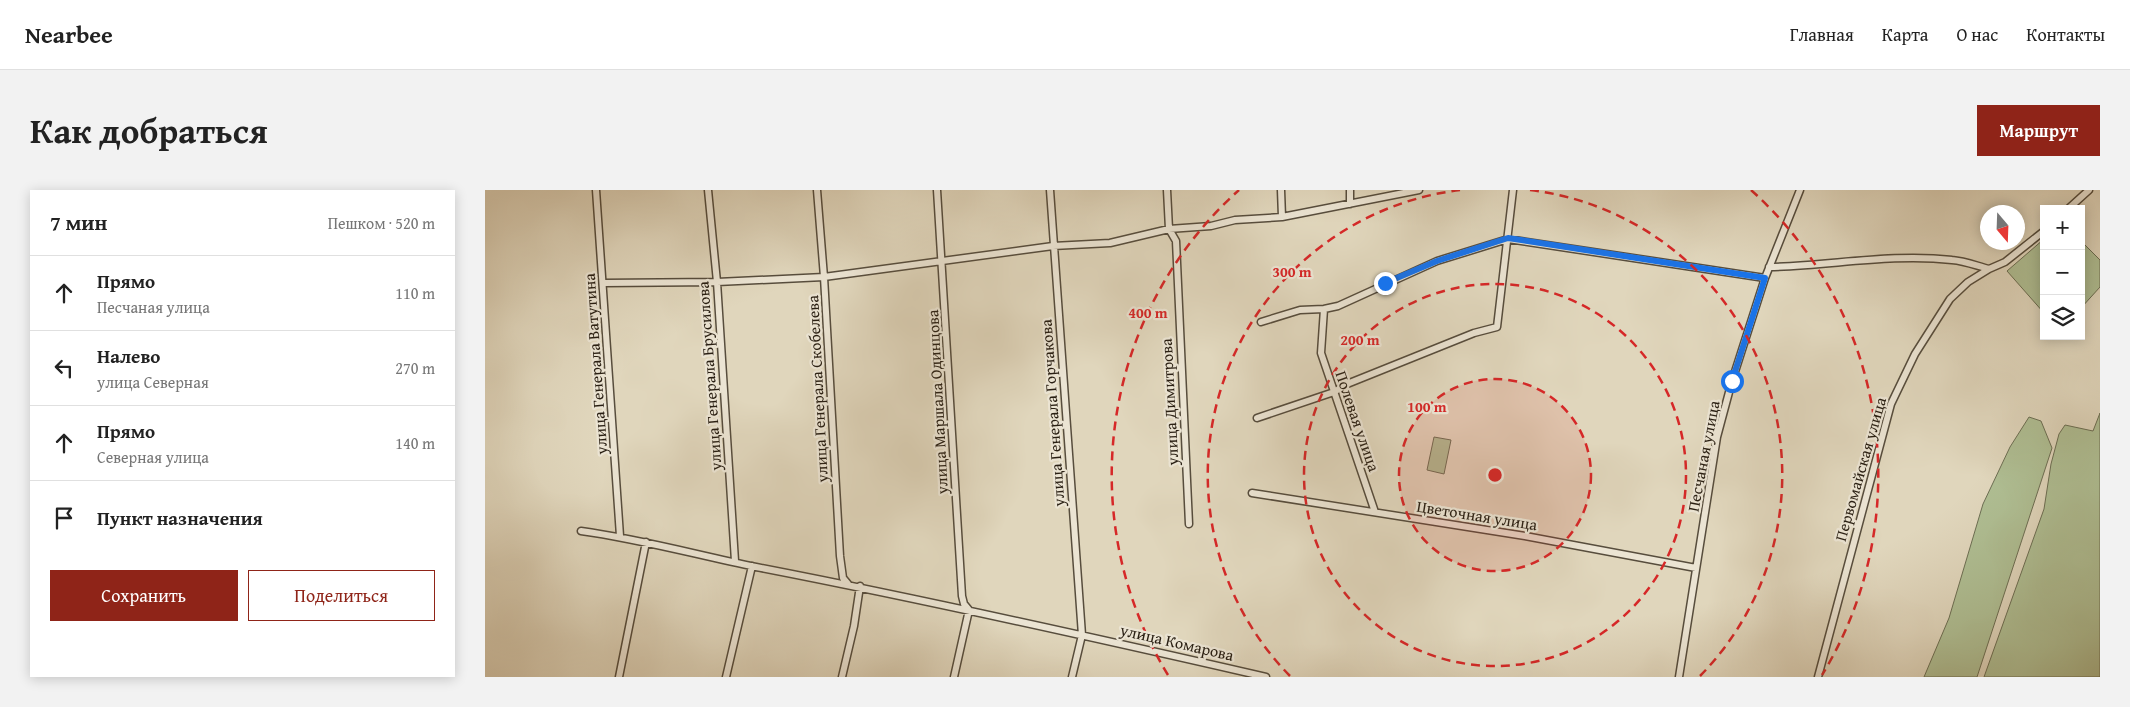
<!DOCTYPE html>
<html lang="ru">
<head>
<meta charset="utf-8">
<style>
	:root { --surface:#fff; --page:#f2f2f2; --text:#222; --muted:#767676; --line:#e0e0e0; --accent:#8f2418 }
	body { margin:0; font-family:"Gentium Book Plus",serif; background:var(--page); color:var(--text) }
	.controls { position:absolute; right:15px; top:15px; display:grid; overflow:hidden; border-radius:0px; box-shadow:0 2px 12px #0003 }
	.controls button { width:45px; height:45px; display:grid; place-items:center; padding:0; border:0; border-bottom:1px solid var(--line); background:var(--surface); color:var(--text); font:25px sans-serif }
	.compass { position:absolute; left:1495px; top:15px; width:45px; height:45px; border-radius:50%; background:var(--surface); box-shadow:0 2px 12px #0003; rotate:161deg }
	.stop { position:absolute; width:15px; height:15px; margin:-11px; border:4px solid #1a73e8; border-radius:50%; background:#fff }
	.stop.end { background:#1a73e8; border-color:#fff; box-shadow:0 1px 5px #0008 }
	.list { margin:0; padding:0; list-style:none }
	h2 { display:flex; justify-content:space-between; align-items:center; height:65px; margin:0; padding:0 20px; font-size:21px }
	h2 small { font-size:16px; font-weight:400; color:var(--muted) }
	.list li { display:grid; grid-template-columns:32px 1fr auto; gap:15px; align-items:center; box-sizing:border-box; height:75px; padding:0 20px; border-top:1px solid var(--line) }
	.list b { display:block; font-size:19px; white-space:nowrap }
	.list p { margin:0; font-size:16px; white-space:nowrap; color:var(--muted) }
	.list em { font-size:16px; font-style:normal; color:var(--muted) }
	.actions { display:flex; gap:10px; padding:15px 20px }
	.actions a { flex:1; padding:11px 0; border:1px solid var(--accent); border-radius:0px; text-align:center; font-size:18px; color:var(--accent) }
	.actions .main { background:var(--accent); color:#fff }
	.icon { flex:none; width:28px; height:28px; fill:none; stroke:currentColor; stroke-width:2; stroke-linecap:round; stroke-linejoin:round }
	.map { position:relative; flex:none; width:1615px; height:487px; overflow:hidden; border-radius:0px }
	header { display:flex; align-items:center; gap:30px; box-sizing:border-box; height:70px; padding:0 25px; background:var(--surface); border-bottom:1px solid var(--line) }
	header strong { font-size:24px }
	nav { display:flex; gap:28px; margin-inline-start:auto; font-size:18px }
	.intro { display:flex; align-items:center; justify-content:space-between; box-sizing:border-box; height:120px; padding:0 30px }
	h1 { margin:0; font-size:35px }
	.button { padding:12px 22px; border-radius:0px; background:var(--accent); color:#fff; font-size:18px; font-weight:700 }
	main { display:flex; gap:30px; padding:0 30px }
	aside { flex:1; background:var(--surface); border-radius:0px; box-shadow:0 2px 12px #0003 }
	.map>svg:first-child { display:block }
</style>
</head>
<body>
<header>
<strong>Nearbee</strong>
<nav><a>Главная</a><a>Карта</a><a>О нас</a><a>Контакты</a></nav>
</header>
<div class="intro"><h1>Как добраться</h1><a class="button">Маршрут</a></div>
<main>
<aside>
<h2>7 мин<small>Пешком · 520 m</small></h2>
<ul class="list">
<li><svg class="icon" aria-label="ahead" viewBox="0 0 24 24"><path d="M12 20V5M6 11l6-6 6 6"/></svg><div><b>Прямо</b><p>Песчаная улица</p></div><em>110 m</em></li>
<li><svg class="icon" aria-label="left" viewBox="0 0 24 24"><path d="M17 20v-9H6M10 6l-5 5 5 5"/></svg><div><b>Налево</b><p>улица Северная</p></div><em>270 m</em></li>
<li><svg class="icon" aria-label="ahead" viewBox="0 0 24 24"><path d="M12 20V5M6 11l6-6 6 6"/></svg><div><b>Прямо</b><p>Северная улица</p></div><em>140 m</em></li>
<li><svg class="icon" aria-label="arrive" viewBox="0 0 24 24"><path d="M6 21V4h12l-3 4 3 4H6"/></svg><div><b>Пункт назначения</b></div></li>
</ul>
<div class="actions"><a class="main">Сохранить</a><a>Поделиться</a></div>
</aside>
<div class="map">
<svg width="1615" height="487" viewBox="0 0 1615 487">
	<rect width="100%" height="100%" fill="#e0d6bc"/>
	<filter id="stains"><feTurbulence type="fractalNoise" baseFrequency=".004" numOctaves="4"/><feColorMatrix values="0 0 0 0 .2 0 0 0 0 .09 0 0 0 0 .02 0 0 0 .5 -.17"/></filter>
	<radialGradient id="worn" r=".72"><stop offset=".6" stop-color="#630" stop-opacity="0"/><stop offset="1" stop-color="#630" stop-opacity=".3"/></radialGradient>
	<!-- green -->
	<path fill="#afbe93" stroke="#6c6e53" d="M1559 49V123L1522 81Z
		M1596 51 1615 70V97L1596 118Z
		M1615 223V487H1499L1559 319 1566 274 1574 244 1580 235 1608 241Z
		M1544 227 1556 231 1567 258 1492 487H1439L1464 428 1498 314 1525 257Z
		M949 247 966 250 959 284 942 280Z"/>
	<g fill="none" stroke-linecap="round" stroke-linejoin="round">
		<defs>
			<path id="minor" d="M111 0 135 346
				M223 0 232 92 250 371
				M332 0 339 87 355 366 358 388 363 394
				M452 0 477 406 479 414 484 420 469 487
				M565 0 597 445 587 487
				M682 0 684 39 691 51 704 334
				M796 0 797 27
				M865 14V0
				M1583 19 1604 0
				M1284 77C1345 76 1406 63 1467 70 1480 71 1492 76 1504 79
				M119 93 232 92 339 87 568 56 625 53 684 39 726 36 750 30 797 27 934 0
				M839 119 836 163 890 322
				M776 132 815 120 839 119 853 116 952 71 1023 49 1280 88
				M772 228 849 202 862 194 989 143 1012 137 1028 0
				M767 303 1040 346 1211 378
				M96 341C155 349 212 365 271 377 442 410 611 448 781 487
				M134 487 161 352
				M241 487 267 376
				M357 487 369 436 375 396
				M1194 487 1232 247 1247 191 1280 88 1315 0
				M1333 487 1406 214 1430 164 1465 109 1483 92 1504 79 1520 72 1559 41"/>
		</defs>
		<!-- minor casing -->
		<use href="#minor" stroke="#574d3d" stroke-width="9"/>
		<!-- minor -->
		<use href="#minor" stroke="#ebe4d3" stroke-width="6"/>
	</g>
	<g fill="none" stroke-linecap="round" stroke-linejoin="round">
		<!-- route -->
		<path stroke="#1a73e8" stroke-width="6" d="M900 93 952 71 1023 48 1280 88 1247 191"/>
	</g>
	<!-- distance rings -->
	<circle cx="1010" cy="285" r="96" fill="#d62828" fill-opacity=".12"/>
	<g fill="none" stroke="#d62828" stroke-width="2.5" stroke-dasharray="9 6">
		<circle cx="1010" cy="285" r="96"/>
		<circle cx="1010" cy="285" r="191"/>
		<path d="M805 486A287 287 0 0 1 975 0M1045 0A287 287 0 0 1 1215 486"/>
		<path d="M683 485A383 383 0 0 1 754 0M1266 0A383 383 0 0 1 1337 485"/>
	</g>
	<g text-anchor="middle" stroke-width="4.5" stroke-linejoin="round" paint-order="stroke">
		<!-- street labels -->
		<g font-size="16" fill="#291f13" stroke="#ebe4d3">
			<text transform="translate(110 174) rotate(-94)" y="6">улица Генерала Ватутина</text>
			<text transform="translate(224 186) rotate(-94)" y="6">улица Генерала Брусилова</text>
			<text transform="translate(332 199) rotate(-93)" y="6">улица Генерала Скобелева</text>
			<text transform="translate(452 212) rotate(-93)" y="6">улица Маршала Одинцова</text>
			<text transform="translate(684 212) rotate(-93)" y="6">улица Димитрова</text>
			<text transform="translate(567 223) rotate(-94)" y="6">улица Генерала Горчакова</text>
			<text transform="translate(873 231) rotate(71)" y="6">Полевая улица</text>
			<text transform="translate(1218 266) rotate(-79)" y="6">Песчаная улица</text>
			<text transform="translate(1375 279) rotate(-74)" y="6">Первомайская улица</text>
			<text transform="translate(992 325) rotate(9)" y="6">Цветочная улица</text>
			<text transform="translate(692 452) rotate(13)" y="6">улица Комарова</text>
		</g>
	</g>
	<circle cx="1010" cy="285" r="8" fill="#d62828" stroke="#ebe4d3" stroke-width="2.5"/>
	<g font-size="15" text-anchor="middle" font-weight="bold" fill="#d62828" stroke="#ebe4d3" stroke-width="4.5" stroke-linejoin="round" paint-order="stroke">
		<text x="807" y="87">300 m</text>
		<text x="663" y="128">400 m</text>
		<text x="875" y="155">200 m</text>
		<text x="942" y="222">100 m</text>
	</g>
	<rect width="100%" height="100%" filter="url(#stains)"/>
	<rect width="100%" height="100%" fill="url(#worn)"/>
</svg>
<div class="controls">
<button>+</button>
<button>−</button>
<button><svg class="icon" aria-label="layers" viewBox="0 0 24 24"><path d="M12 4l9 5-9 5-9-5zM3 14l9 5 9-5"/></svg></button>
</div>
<svg class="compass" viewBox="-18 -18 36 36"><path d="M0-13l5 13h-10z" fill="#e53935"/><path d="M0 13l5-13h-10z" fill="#767676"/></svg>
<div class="stop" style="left:1247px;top:191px"></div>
<div class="stop end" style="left:900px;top:93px"></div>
</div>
</main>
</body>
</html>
